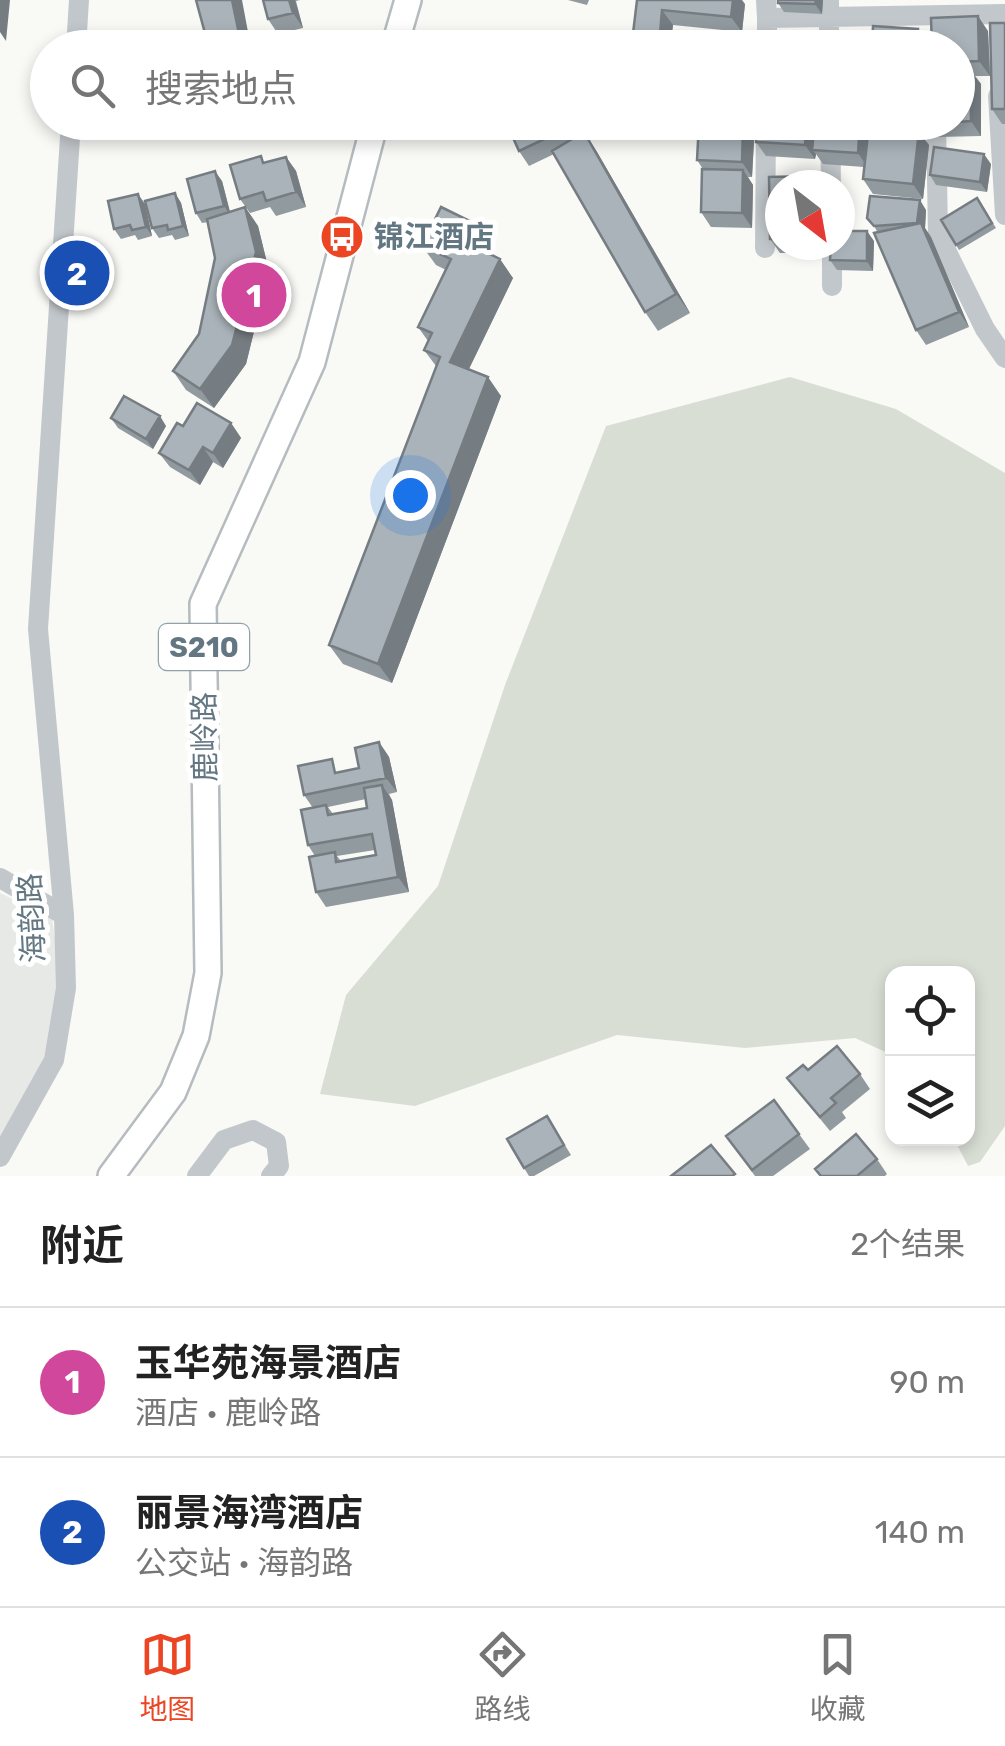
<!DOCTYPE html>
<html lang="zh">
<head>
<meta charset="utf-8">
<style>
	:root { --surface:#fff; --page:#f6f6f6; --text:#222; --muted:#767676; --line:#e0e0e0; --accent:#eb4524 }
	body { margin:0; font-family:Rubik,"Noto Sans SC",sans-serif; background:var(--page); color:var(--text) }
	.controls { position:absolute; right:30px; bottom:30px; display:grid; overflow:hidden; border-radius:20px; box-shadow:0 5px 15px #0003 }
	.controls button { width:90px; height:90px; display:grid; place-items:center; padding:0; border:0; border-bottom:2px solid var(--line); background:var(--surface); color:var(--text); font:50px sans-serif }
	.compass { position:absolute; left:765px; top:170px; width:90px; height:90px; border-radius:50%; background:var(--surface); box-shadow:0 5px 15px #0003; rotate:149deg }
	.you { position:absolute; left:410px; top:495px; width:35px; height:35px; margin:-25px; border:8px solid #fff; border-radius:50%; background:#1a73e8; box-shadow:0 0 0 15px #1a73e833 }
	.badge { display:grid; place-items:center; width:65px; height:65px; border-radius:50%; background:var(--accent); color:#fff; font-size:32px; font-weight:700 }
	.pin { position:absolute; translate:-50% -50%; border:5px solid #fff; box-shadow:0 2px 10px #0006 }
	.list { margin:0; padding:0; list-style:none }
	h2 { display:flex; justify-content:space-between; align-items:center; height:130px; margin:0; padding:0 40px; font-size:42px }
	h2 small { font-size:32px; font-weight:400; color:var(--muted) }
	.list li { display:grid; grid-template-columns:65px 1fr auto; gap:30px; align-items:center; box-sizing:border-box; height:150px; padding:0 40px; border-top:2px solid var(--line) }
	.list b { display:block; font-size:38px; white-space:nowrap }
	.list p { margin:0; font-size:32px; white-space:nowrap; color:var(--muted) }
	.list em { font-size:32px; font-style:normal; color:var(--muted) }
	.icon { flex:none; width:55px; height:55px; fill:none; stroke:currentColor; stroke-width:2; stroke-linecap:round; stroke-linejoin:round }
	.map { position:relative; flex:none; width:1005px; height:1176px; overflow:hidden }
	.search { position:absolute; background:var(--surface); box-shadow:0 5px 15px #0003; left:30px; right:30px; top:30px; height:110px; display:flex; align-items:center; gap:25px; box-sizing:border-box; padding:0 35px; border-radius:55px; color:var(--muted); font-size:38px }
	.sheet { height:430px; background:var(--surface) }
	nav { display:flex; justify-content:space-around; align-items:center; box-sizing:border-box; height:140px; border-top:2px solid var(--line); background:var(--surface); font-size:28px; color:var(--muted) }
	nav a { display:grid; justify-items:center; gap:5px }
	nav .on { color:var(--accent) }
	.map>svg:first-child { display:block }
</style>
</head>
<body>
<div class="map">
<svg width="1005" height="1176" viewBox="0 0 1005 1176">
	<rect width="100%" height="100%" fill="#f9f9f6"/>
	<!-- built -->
	<path fill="#e7e9e7" d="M0 893 52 918 62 988 51 1061 0 1150Z"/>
	<!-- green -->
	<path fill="#d9ded5" d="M790 377 896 409 1005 473V1126L980 1162 968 1166 954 1139 968 1138V974H892V1055L855 1038 745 1048 617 1035 415 1106 320 1094 346 995 438 886 505 685 606 426Z"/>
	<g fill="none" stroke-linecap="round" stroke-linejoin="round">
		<defs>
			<path id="major" d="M394 48 408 0
				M111 1176 173 1092 196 1036 208 973 203 604 312 362 375 122"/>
		</defs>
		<!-- major casing -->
		<use href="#major" stroke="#b5bbbf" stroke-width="30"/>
		<!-- minor -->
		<path stroke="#c2c7cb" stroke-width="20" d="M766 0 767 18 1005 14
			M829 0V48
			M76 48 79 0
			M767 48V18
			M998 96 1005 215
			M830 122 831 185
			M936 122 938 234 985 329 1005 358
			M832 245V286
			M765 248 766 122
			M0 878 64 915
			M0 1157 54 1060 66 988 64 915 38 629 71 122
			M197 1176 224 1140 253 1130 276 1142 279 1166 271 1176"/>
		<!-- major -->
		<use href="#major" stroke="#fff" stroke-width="25"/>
	</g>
	<!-- wall -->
	<path fill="#919a9f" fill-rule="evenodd" d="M263 0H300L296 1 303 28 278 34 268 19Z
		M568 0H589L587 5Z
		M637 0 745 4 742 32 673 25 670 48H636L632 42Z
		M823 0 822 14 784 12 778 3Z
		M1005 23V124H1002L992 109Z
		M988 31 990 76H975L981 84V136L938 137 928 122H958V48Z
		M228 122H267L268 130 238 137Z
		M286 122H325L292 131Z
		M506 122H569L576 137 584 132 597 152 690 313 658 331 645 312 554 154 529 166 519 151Z
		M708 122H751L750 129H746L754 140 752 177H748L753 185 752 228 711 227 701 212 703 169 697 160Z
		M872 124V125L929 145 923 199 873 194 863 179 864 167 823 164 816 154 815 159 766 156 756 142Z
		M286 157 296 171 306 207 276 216 270 207 250 213 240 199 265 163Z
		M991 164 987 192 936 185 930 175Z
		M815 176 821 185H780V245H826V253H780L770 239 769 177Z
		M222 181 230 212 245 207 258 226 269 271 246 364 214 408 186 390 173 371 199 334 215 258 208 222 202 223 196 213Z
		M175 193 181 203 189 236 175 240 172 235 159 238 152 228Z
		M977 198 996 228 959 250 941 220Z
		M145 204 152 236 138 240 135 235 121 239 114 229Z
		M926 210 925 228 931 237 969 327 926 345 916 330 878 233 874 226Z
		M472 222 485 241 481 250 513 278 469 369 501 396 392 683 343 664 329 645 436 366 424 350 428 341 418 327 446 270 436 265 422 246Z
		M874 241 873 271 837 270 830 260Z
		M111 418 166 426 153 449 118 428Z
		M231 423 241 438 223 468 213 462 200 485 170 467 159 453 183 426Z
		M379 742 389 757 397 792 389 794 392 800 409 892 326 907 316 892 315 856 308 845 313 808 304 795 341 772 359 768ZM366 799 367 808 333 814 328 807ZM375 850 376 855 341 861 337 856Z
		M808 1070 860 1074 870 1089 842 1112 846 1118 830 1131 787 1078Z
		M774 1100 810 1149 773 1176H755L726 1136Z
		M547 1116 571 1155 534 1176H529L524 1168Z
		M877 1159 887 1174 885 1176H820L815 1169Z"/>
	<!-- shaded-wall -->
	<path fill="#767d82" d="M0 0H10L6 41 0 32Z
		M232 0H242L251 48H242Z
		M289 0H295L303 28 293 13Z
		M733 0H742L745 4 742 32 731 17Z
		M816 0H823L822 14 815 4Z
		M662 10 673 25 670 48H660L659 45Z
		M978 16 988 31 990 76 979 61Z
		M918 29 928 43V48H917Z
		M970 70 981 84V136L971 121Z
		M565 122H569L578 142 568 128Z
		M806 122H817L812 150 816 154 815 159 805 145Z
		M860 122 872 124 868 168 858 153Z
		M743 125 754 140 752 177 742 162Z
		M919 131 929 145 923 199 913 184Z
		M584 132 597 152 690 313 676 294Z
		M984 154 991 164 987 192 980 182Z
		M286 157 296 171 306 207 296 192Z
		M743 170 753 185 752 228 742 213Z
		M215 171 222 181 231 216 224 206Z
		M175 193 181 203 189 236 183 226Z
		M138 194 145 204 152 236 146 227Z
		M920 200 926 210 925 228 931 237 969 327 959 312 917 223Z
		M245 207 258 226 269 271 246 364 214 408 200 389Z
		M472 222 485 241 476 260 463 241Z
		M867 231 874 241 873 271 867 261Z
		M500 259 513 278 463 381 450 362Z
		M488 377 501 396 392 683 378 664Z
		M160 416 166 426 153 449 146 439Z
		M231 423 241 438 223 468 213 453Z
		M203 447 213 462 200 485 189 470Z
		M379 742 389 757 397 792 386 778Z
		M382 785 392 800 409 892 398 877Z"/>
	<!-- building -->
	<path fill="#a9b3b9" stroke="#767d82" stroke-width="2.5" d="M196 0H232L242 48H209Z
		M263 0H289L293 13 268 19Z
		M637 0H733L731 17 662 10 659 45 632 42Z
		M778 0H816L815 4 778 3Z
		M978 16 979 61 958 62V48H932L931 18Z
		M990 23H1005V109H992Z
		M873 26 918 29 917 48H872Z
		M298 36 301 48H265L264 45Z
		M705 36 759 43V48H703Z
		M958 70H970L971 121 958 122Z
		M506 122H565L568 128 519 151Z
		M757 122H806L805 145 756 142Z
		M815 122H860L858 153 812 150Z
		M699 123 743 125 742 162 697 160Z
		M869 125 919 131 913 184 863 179Z
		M584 132 676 294 645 312 552 151Z
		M934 147 984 154 980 182 930 175Z
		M261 156 263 163 286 157 296 192 266 201 263 192 240 199 230 165Z
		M702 169 743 170 742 213 701 212Z
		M215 171 224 206 196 213 187 179Z
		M815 176V185H780V239H770L769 177Z
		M175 193 183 226 168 230 167 225 152 228 145 201Z
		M138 194 146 227 132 230 130 225 114 229 108 201Z
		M870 196 920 200 917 223 874 226 867 218Z
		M977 198 992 223 956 245 941 220Z
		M245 207 256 252 232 345 200 389 173 371 199 334 215 258 207 219Z
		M441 207 472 222 463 241 500 259 450 362 488 377 378 664 329 645 440 357 424 350 432 333 418 327 451 259 422 246Z
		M921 223 959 312 916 330 874 233Z
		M840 231H867V261L830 260 831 245H840Z
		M124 396 160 416 146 439 111 418Z
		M197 403 231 423 213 453 203 447 189 470 159 453 177 423 183 426Z
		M379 742 386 778 304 795 298 766 332 759 335 773 359 768 355 748Z
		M382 785 398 877 316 892 309 857 335 852 336 862 376 855 372 834 308 845 301 810 326 805 328 815 367 808 364 788Z
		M837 1046 860 1074 831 1098 836 1103 820 1117 787 1078 803 1065 808 1070Z
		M774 1100 799 1134 752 1170 726 1136Z
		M547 1116 564 1145 524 1168 507 1139Z
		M856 1134 877 1159 857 1176H821L815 1169Z
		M711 1145 735 1174 732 1176H671Z"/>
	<!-- icons -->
	<defs>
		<symbol id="bus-disc" viewBox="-11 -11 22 22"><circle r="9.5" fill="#eb4524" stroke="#fff"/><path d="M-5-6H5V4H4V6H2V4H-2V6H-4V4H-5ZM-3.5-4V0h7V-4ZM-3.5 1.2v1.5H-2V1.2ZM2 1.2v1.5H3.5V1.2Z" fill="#fff"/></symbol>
	</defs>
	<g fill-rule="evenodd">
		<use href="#bus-disc" x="317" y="212" width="50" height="50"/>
	</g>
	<g text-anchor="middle" stroke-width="10" stroke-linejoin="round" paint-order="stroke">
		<!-- shield labels -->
		<rect fill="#fff" stroke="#92a0a8" stroke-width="2.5" x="159" y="624" width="90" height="46" rx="8"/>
		<g font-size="28" font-weight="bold" fill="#637783">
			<text x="204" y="657">S210</text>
		</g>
		<!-- poi labels -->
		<g font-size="30" font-weight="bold" fill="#637783" stroke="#fff" text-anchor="start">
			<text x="374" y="247">锦江酒店</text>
		</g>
		<!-- street labels -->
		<g font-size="30" fill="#637783" stroke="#fff">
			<text transform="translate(205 737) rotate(-91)" y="10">鹿岭路</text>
			<text transform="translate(32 918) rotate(-93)" y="10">海韵路</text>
		</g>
	</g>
</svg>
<div class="controls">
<button><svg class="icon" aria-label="locate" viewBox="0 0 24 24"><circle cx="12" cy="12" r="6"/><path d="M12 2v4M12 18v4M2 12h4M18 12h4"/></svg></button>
<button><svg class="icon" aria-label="layers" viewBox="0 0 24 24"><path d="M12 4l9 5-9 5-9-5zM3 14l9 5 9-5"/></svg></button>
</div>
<svg class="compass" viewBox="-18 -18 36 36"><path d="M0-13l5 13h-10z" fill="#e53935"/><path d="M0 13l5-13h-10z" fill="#767676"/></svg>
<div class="you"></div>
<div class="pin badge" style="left:254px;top:295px;background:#d1479c">1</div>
<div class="pin badge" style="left:77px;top:273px;background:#1a4fb4">2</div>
<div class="search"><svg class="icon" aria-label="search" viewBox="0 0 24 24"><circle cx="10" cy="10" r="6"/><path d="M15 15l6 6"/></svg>搜索地点</div>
</div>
<section class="sheet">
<h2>附近<small>2个结果</small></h2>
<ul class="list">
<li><span class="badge" style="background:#d1479c">1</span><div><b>玉华苑海景酒店</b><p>酒店 · 鹿岭路</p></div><em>90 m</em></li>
<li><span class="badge" style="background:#1a4fb4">2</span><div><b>丽景海湾酒店</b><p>公交站 · 海韵路</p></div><em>140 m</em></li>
</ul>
</section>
<nav>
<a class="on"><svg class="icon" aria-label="map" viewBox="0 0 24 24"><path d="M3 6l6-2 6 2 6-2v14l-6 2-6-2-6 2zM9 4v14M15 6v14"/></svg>地图</a>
<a><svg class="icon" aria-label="directions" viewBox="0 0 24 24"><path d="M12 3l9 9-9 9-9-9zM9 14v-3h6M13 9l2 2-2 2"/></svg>路线</a>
<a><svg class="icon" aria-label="saved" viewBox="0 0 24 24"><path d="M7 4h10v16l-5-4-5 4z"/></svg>收藏</a>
</nav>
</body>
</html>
